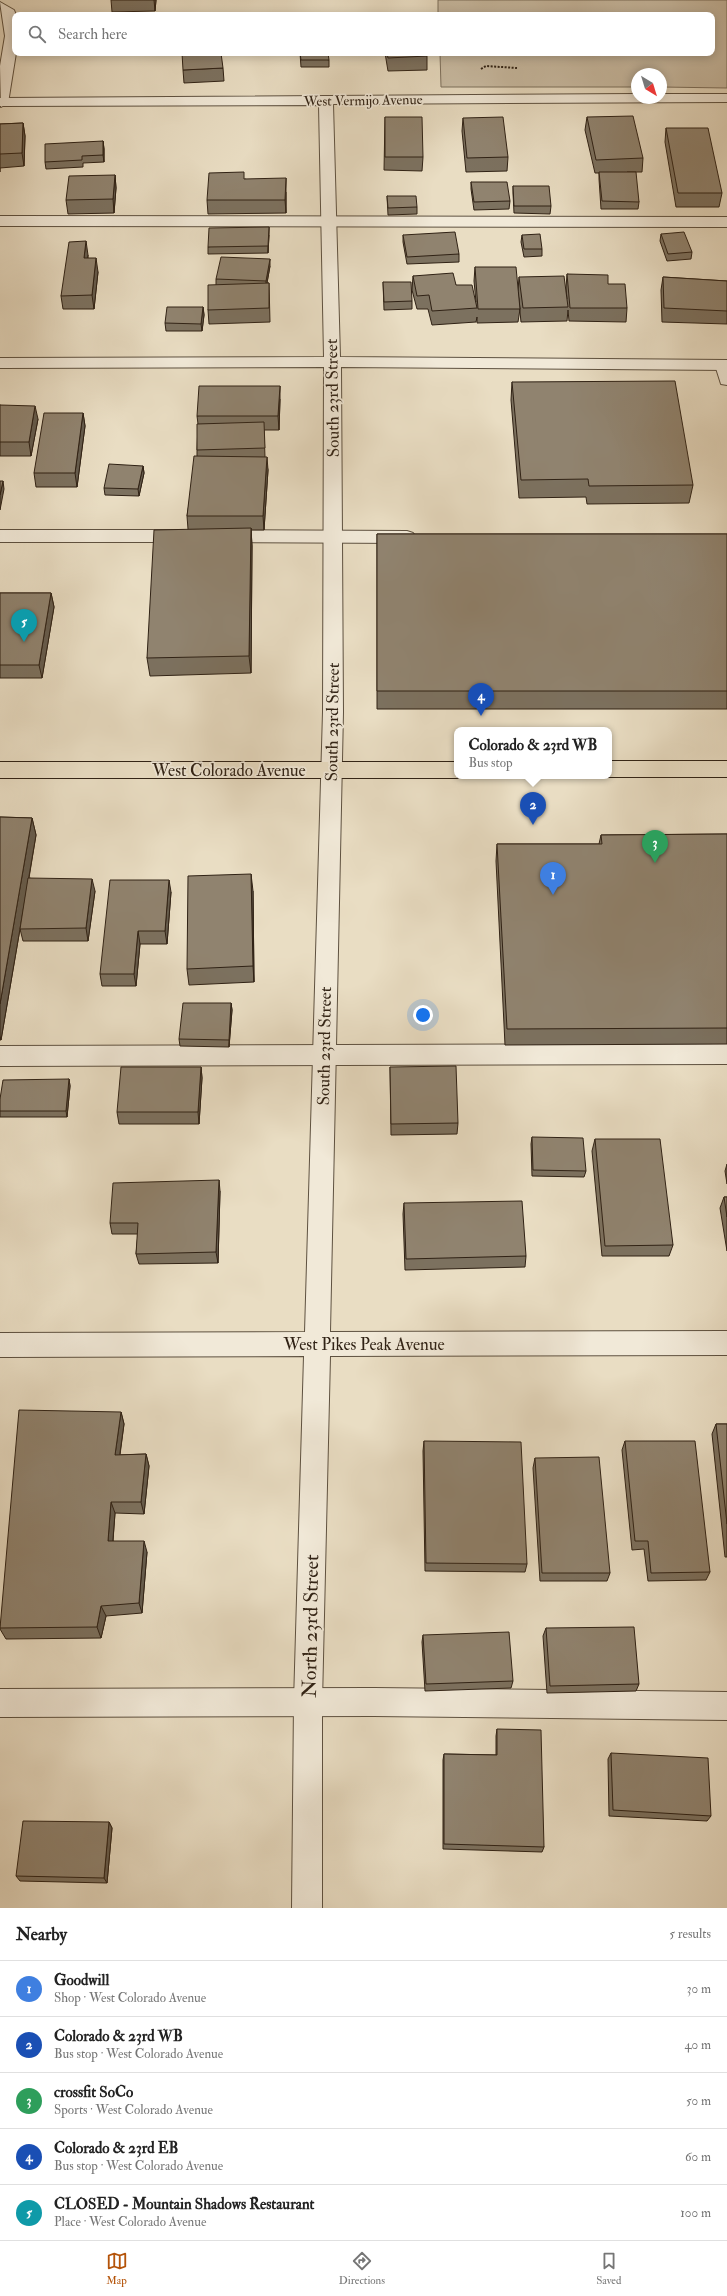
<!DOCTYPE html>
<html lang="en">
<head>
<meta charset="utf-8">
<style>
	:root { --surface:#fff; --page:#f6f6f6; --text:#222; --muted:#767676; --line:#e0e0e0; --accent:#b45309 }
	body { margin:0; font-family:"IM FELL Double Pica",serif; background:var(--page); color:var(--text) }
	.compass { position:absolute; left:631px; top:68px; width:36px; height:36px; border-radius:50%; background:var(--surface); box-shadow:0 2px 10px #0003; rotate:142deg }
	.you { position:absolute; left:423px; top:1015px; width:14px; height:14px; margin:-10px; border:3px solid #fff; border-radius:50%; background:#1a73e8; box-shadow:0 0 0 6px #1a73e833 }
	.badge { display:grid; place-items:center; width:26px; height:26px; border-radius:50%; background:var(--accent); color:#fff; font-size:13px; font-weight:700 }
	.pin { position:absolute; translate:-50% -33px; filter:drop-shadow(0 1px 2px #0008) }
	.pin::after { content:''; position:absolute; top:21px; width:14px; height:12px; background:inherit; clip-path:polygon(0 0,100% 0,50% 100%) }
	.popup { position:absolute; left:454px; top:727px; width:158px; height:52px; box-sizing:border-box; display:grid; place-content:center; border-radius:8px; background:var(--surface); filter:drop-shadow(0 1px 3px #0005); font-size:13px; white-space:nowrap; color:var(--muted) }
	.popup b { font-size:15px; color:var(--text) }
	.popup::after { content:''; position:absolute; left:50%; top:100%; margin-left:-8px; border:8px solid transparent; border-top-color:var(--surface) }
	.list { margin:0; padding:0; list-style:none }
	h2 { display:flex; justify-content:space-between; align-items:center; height:52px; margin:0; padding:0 16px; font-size:17px }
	h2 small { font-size:13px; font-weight:400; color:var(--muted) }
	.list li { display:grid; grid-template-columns:26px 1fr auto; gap:12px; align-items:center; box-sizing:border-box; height:56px; padding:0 16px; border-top:1px solid var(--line) }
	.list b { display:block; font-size:15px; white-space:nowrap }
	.list p { margin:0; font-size:13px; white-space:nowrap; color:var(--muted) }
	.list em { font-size:13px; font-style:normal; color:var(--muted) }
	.icon { flex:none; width:22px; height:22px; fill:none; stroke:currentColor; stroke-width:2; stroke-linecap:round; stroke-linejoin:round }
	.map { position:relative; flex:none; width:727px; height:1908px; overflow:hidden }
	.search { position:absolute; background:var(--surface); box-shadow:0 2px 10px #0003; left:12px; right:12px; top:12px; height:44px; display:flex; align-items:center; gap:10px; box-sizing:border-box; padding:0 14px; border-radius:8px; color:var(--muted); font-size:15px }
	.sheet { height:332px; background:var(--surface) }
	nav { display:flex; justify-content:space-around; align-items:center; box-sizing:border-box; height:56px; border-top:1px solid var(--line); background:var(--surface); font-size:11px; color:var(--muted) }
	nav a { display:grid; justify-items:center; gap:2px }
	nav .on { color:var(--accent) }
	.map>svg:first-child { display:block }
</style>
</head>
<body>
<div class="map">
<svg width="727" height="1908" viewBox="0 0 727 1908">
	<rect width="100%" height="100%" fill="#e9ddc3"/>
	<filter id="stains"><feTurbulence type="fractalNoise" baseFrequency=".005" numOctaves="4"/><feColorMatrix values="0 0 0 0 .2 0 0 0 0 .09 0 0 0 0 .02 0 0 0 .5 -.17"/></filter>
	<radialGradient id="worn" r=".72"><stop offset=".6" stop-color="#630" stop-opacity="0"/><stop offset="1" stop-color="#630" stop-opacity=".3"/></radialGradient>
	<!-- green -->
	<path fill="#cabda5" stroke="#7d705d" d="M438 0H727V88L661 87V74H637V87H441L440 53H712V15H438Z"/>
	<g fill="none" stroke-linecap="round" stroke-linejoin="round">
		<defs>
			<path id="lane" d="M0 2 14 10 16 15V53L8 103 1 107 0 66 5 36Z
				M0 216 727 217V227L0 226Z
				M723 360 727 361V385L721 384 715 365 717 361Z
				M0 530H183L189 532 192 536 189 540 183 542H0Z
				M221 530 407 531 413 533 416 537 413 541 407 543 221 542 215 540 212 536 215 532Z
				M727 1044V1064L0 1066V1046Z
				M374 1688 727 1692V1720L374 1716 0 1717V1689Z"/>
			<path id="street" d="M637 94V98H661V94H727V102L333 104 340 357 727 360V370L341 367 343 712 330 1332 727 1331V1355L330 1356 322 1702V1908H292L294 1702 304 1356 0 1357V1333L305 1332 323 712 324 367 0 368V358L324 357 319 105 0 106V98Z"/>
			<path id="primary" d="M609 761H727V777H609L607 776H609Z
				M0 762H457V776H462L457 778H0Z"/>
		</defs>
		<!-- lane casing -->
		<use href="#lane" stroke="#5e5140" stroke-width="2"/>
		<!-- street casing -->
		<use href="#street" stroke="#5e5140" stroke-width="2"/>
		<!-- primary casing -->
		<use href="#primary" stroke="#302215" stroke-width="2"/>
		<!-- path -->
		<path stroke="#302215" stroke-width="2" stroke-dasharray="2 1.5" stroke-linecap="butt" d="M481 69 486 66 517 68"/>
		<!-- lane -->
		<use href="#lane" fill="#f1e9d8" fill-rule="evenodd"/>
		<!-- street -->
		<use href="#street" fill="#f1e9d8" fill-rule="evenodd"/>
		<!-- primary -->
		<use href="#primary" fill="#e9ddc3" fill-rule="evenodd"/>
	</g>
	<!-- wall -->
	<path fill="#7c715f" stroke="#302215" d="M111 0H156L155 11 112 12Z
		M300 53 329 60V67H301Z
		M385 53H427V70L388 71Z
		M223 68 224 81 184 83 183 70Z
		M385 117 423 157 422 171 384 170Z
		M587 117 643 158 642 172H627L639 202 638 209H601L599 179V173H595L585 130Z
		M463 118 508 157 507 171 466 172 462 131Z
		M23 123 25 136 24 166 0 168V172V124Z
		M666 128 722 193 719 207H676L665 142Z
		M103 141 104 149V162L83 163V167L46 169 45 162Z
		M115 175 116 188 114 213 68 214 66 200Z
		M245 179 286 192V213L208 214 207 200Z
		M471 182 510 201 509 209 474 210 471 189Z
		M513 186 551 206 550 214 514 213 513 193Z
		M387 196 417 207V214L388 215Z
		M661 234 692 252 691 259 667 261 660 241Z
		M269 235 268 253 208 254V247Z
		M403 235 459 254V262L407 264 403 242Z
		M522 235 542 249V256L524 257 521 242Z
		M88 255V258L98 272 94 309H63L61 296Z
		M270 266 267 283H269L270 322 209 324 208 310 216 285V279Z
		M475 267 518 291 519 277 567 299 566 288 567 274 608 284 627 308 626 322 569 321 568 310 567 321 521 322 518 292 520 309 518 322 477 323V317L476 322 432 325 428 309H417L412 290 413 276 456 285 476 302 474 281Z
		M663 277 727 281V324L662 322 661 290Z
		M383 282 412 301V309L384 310Z
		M203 307 204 315 202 331H166L165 323Z
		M512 382 693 485 689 503 587 504 586 497 519 498 511 400Z
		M280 399 279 430H264L265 457 268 470 264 530H251L252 546 251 673 150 676 147 658 188 529 187 516 197 456V450L198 424 197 416Z
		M0 405 38 419 31 456H0Z
		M83 413 85 426 77 487H36L34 473Z
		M143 466 144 473 139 496 105 495 104 488Z
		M377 534H727V709H377Z
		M0 593H51L54 607 42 678H0Z
		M0 817 32 818 36 835 29 878 95 891 88 941H23L20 929 1 1040H0Z
		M727 834V1044L505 1045 496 861 497 844H599L601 835Z
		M253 891 254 982 189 985 187 969Z
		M171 892 167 944H140L136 986H102L100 974Z
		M231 1003 232 1010 229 1047 180 1046 179 1039Z
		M201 1067 202 1078 199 1124H119L117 1112Z
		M390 1067 458 1123 457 1134 391 1135Z
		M69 1079 70 1086 67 1117H0V1099Z
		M532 1137 586 1171 584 1177 532 1176 531 1144Z
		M595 1139 673 1245 669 1256H602L592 1151Z
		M727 1164V1184L725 1171Z
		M220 1191 218 1263 139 1264 136 1254 138 1234H112L110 1223Z
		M724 1197H727V1251L720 1208Z
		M404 1203 526 1256 525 1267 405 1270 403 1214Z
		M121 1412 124 1424 120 1455 146 1454 149 1466 144 1514 115 1513 113 1541 147 1552 142 1613 106 1616 101 1638 6 1639 0 1629V1626Z
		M716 1424H727V1557H725L712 1434Z
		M424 1441 527 1564 525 1572 425 1571 423 1451Z
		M625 1441 710 1572 706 1580 648 1581 644 1549 632 1550 622 1450Z
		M535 1458 610 1573 607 1581H540L533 1468Z
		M546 1628 639 1684 636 1691 547 1693 543 1636Z
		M423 1635 513 1681 511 1688 425 1691 422 1642Z
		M497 1729 544 1847 542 1852 443 1849V1760L444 1754 496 1755V1736Z
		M611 1753 711 1816 707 1821 609 1816 608 1759Z
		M109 1822 112 1828 107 1883 20 1881 16 1876Z"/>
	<!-- shaded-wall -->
	<path fill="#655c4e" stroke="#302215" d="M154 0H156L155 11Z
		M23 123 25 136 24 166 22 153Z
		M103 141 104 149V162L103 155Z
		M115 175 116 188 114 213 113 199Z
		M286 178V213L285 200Z
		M269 227V235L268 253V246Z
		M86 241 88 255 86 272 84 258Z
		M96 258 98 272 94 309 92 295Z
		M270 259V266L266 288V281Z
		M203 307 204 315 202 331 201 324Z
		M280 386V399L279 430 278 416Z
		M35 406 38 419 31 456 29 442Z
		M83 413 85 426 77 487 75 473Z
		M267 457 268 470 264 530 263 516Z
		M143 466 144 473 139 496 138 489Z
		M3 481 4 489 0 510V495Z
		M251 528 252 546 251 673 249 656Z
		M51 593 54 607 42 678 39 665Z
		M32 818 36 835 1 1040 0 1036V1004Z
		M251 874 253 891 254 982 253 966Z
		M92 879 95 891 88 941 86 928Z
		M169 880 171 892 167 944 165 931Z
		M138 931 140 944 136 986 134 974Z
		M231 1003 232 1010 229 1047V1040Z
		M201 1067 202 1078 199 1124 198 1112Z
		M69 1079 70 1086 67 1117 66 1111Z
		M219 1180 220 1191 218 1263 216 1252Z
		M121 1412 124 1424 118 1467 115 1455Z
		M146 1454 149 1466 144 1514 141 1502Z
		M111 1502 115 1513 112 1552 108 1541Z
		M144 1541 147 1552 142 1613 139 1603Z
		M101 1606 106 1616 101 1638 97 1627Z
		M109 1822 112 1828 107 1883 104 1878Z"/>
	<!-- building -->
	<path fill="#90836f" stroke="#302215" d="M182 53H221L223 68 183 70Z
		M300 53H328L329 60H301Z
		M387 53H427V56L388 58Z
		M633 116 643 158 596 160 587 117Z
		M385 117H422L423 157H385Z
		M503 117 508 157 467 158 463 118Z
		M23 123 22 153 0 154V124Z
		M666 128H708L722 193H678Z
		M103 141V155L82 156V160L45 162V144Z
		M244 172V179L286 178 285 200H207L209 173Z
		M599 172H636L639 202 602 201Z
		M115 175 113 199 66 200 69 176Z
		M471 182H507L510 201 474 202Z
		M513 186H549L551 206H514Z
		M387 196H416L417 207 388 208Z
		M269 227 268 246 208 247 209 228Z
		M455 232 459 254 407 257 403 235Z
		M684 232 692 252 668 254 661 234Z
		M540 234 542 249H524L522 235Z
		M86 241 84 258H96L92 295 61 296 69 242Z
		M221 257 270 259 266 281 216 279Z
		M475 267H516L520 309H478Z
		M453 273 456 285H472L477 308 432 311 429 295 417 296 413 276Z
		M567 274 608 275V284H625L627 308H570Z
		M564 276 568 307 523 308 519 277Z
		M663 277 727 281V311L664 308Z
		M383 282H411L412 301 384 302Z
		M269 283V308L208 310V285Z
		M167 307H203L201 324 165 323Z
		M675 381 693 485 589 486 588 479 521 480 512 382Z
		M199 386H280L278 416H197Z
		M0 405 35 406 29 442H0Z
		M44 413H83L75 473H34Z
		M264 422 265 448 197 450V424Z
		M194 456 267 457 263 516H187Z
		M109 464 143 466 138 489 104 488Z
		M0 481H3L0 495Z
		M251 528 249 656 147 658 154 530Z
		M377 534H727V691H377Z
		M0 593H51L39 665H0Z
		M0 817 32 818 0 1004Z
		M727 834V1028L507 1029 497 844H602L601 835Z
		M251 874 253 966 187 969 188 876Z
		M28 878 92 879 86 928 20 929Z
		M110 880H169L165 931H138L134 974H100Z
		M183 1003H231L229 1040 179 1039Z
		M456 1066 458 1123 391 1124 390 1067Z
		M121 1067H201L198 1112H117Z
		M69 1079 66 1111H0V1099L3 1080Z
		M532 1137 583 1138 586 1171 533 1170Z
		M595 1139H660L673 1245 605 1246Z
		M219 1180 216 1252 136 1254 138 1223H110L113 1183Z
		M724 1197H727V1217Z
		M522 1201 526 1256 406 1259 404 1203Z
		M19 1410 121 1412 115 1455 146 1454 141 1502H111L108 1541H144L139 1603 101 1606 97 1627 0 1628Z
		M716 1424H727V1524Z
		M424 1441 521 1442 527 1564 426 1563Z
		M625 1441H695L710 1572 651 1573 648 1541H635Z
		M599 1457 610 1573H542L535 1458Z
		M634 1627 639 1684 550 1686 546 1628Z
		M509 1632 513 1681 426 1684 423 1635Z
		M497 1729 541 1730 544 1847 444 1844V1754L497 1755Z
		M611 1753 708 1758 711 1816 613 1810Z
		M23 1821 109 1822 104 1878 16 1876Z"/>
	<g text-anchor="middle" stroke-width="3.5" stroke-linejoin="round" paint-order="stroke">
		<!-- far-street labels -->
		<g font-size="14" fill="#302215" stroke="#f1e9d8">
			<text transform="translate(363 100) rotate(-1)" y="5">West Vermijo Avenue</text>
		</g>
		<!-- street labels -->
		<g font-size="17" fill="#302215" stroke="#f1e9d8">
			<text transform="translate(332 398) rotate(-91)" y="6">South 23rd Street</text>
			<text transform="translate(332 722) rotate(-89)" y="6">South 23rd Street</text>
			<text x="229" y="776">West Colorado Avenue</text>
			<text transform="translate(324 1046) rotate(-89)" y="6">South 23rd Street</text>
			<text x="364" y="1350">West Pikes Peak Avenue</text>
		</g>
		<!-- near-street labels -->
		<g font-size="20" fill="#302215" stroke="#f1e9d8">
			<text transform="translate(310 1626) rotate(-89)" y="7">North 23rd Street</text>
		</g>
	</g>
	<rect width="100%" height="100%" filter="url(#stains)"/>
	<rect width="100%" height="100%" fill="url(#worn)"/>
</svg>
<svg class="compass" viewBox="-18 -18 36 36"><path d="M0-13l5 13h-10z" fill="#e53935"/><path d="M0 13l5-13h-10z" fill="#767676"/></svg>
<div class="you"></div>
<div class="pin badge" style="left:553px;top:895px;background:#3f7fe0">1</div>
<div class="pin badge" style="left:533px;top:825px;background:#1a4fb4">2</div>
<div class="popup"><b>Colorado &amp; 23rd WB</b>Bus stop</div>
<div class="pin badge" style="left:655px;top:863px;background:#2e9e5b">3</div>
<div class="pin badge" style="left:481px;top:716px;background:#1a4fb4">4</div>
<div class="pin badge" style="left:24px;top:642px;background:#0f9aa8">5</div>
<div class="search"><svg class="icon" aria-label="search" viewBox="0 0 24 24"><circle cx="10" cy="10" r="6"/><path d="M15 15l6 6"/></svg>Search here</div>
</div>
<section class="sheet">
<h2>Nearby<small>5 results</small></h2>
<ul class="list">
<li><span class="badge" style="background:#3f7fe0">1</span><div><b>Goodwill</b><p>Shop · West Colorado Avenue</p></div><em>30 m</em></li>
<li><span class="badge" style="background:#1a4fb4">2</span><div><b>Colorado &amp; 23rd WB</b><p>Bus stop · West Colorado Avenue</p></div><em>40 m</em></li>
<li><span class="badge" style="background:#2e9e5b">3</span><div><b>crossfit SoCo</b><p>Sports · West Colorado Avenue</p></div><em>50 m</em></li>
<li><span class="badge" style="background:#1a4fb4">4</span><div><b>Colorado &amp; 23rd EB</b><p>Bus stop · West Colorado Avenue</p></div><em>60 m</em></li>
<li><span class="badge" style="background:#0f9aa8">5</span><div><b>CLOSED - Mountain Shadows Restaurant</b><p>Place · West Colorado Avenue</p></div><em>100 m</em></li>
</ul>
</section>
<nav>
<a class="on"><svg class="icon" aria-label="map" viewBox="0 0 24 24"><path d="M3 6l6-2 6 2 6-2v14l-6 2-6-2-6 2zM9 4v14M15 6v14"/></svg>Map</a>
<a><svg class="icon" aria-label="directions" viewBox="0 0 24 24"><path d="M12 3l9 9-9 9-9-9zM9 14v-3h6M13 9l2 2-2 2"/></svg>Directions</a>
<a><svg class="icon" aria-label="saved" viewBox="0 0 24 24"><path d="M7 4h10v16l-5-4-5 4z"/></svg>Saved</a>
</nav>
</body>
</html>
